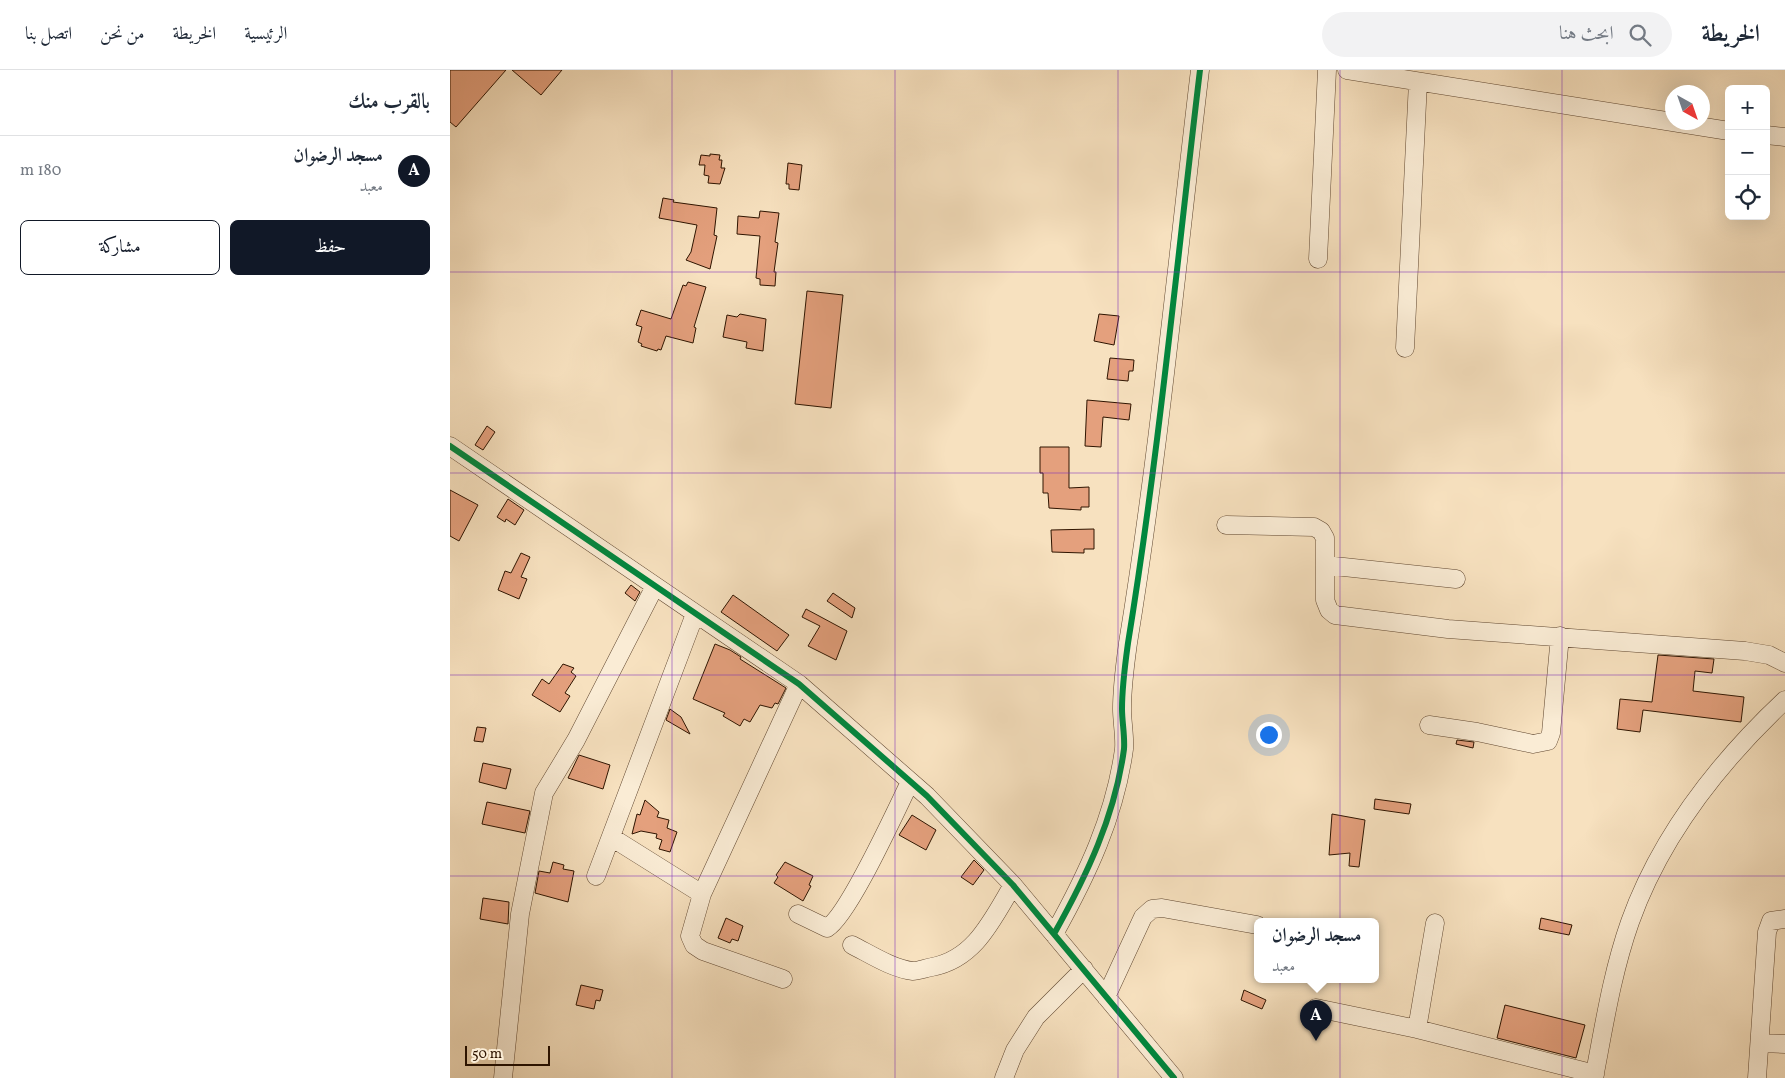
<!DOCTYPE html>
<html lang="ar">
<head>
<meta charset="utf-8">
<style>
	:root { --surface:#fff; --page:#f2f2f3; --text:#1f2937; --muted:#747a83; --line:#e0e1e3; --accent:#111827 }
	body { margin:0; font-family:Vollkorn,Amiri,serif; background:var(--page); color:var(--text); direction:rtl }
	.controls { position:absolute; right:15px; top:15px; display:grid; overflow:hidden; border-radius:8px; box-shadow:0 5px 20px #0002 }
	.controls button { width:45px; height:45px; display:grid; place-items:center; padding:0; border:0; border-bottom:1px solid var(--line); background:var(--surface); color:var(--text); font:25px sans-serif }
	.compass { position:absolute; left:1215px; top:15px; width:45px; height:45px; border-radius:50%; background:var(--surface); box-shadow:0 5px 20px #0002; rotate:140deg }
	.scale { position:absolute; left:15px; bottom:12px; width:85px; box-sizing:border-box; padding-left:5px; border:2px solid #2e1400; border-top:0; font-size:14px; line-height:18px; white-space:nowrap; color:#2e1400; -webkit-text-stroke:4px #faecd5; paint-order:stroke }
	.you { position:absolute; left:818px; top:664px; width:18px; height:18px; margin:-12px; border:4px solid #fff; border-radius:50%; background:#1a73e8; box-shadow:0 0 0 8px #1a73e833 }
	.badge { display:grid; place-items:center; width:32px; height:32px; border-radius:50%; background:var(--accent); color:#fff; font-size:16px; font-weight:700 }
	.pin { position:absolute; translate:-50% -41px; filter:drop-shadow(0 1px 2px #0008) }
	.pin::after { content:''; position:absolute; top:26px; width:18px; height:15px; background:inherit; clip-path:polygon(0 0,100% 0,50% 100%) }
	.popup { position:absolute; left:804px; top:848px; width:125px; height:65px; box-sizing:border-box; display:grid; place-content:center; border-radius:8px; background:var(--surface); filter:drop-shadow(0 1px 4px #0005); font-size:16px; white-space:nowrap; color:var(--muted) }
	.popup b { font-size:19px; color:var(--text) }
	.popup::after { content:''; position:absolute; left:50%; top:100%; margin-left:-10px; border:10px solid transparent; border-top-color:var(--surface) }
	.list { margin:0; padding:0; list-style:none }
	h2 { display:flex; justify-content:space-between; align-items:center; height:65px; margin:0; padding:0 20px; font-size:21px }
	h2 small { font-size:16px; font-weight:400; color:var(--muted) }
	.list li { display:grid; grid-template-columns:32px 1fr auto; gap:15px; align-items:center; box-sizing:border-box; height:70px; padding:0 20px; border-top:1px solid var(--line) }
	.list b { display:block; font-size:19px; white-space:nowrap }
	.list p { margin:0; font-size:16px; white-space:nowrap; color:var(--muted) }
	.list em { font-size:16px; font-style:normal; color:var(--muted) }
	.actions { display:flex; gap:10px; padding:15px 20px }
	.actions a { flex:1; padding:11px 0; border:1px solid var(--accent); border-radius:8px; text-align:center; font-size:18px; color:var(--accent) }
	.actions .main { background:var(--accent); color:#fff }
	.icon { flex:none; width:28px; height:28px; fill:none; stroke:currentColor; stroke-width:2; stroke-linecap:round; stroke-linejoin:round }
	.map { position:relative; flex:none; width:1335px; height:1008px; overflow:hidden; direction:ltr }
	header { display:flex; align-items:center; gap:30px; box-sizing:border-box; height:70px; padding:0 25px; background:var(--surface); border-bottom:1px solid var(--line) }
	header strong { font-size:24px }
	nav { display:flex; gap:28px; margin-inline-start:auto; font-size:18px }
	.search { width:350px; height:45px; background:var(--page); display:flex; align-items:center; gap:12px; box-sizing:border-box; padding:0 18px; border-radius:28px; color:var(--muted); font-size:19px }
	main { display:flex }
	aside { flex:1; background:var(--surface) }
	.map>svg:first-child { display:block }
</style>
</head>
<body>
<header>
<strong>الخريطة</strong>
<div class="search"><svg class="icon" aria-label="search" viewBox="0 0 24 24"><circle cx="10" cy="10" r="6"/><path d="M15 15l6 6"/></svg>ابحث هنا</div>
<nav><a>الرئيسية</a><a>الخريطة</a><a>من نحن</a><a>اتصل بنا</a></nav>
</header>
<main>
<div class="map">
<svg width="1335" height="1008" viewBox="0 0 1335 1008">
	<rect width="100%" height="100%" fill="#f7e1bf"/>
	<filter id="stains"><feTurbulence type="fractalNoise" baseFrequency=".004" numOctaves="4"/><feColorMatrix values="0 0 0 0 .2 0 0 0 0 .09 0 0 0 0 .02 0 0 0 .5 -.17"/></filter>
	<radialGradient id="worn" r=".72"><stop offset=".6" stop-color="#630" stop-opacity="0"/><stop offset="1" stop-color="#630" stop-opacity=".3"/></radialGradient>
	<!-- building -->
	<path fill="#e4a07d" stroke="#2e1400" d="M0 0H56L6 57 0 52Z
		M62 0H112L91 25Z
		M260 84 270 85 269 90H272L271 98H275L270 114 258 113 259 106 254 105 255 95H249L251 85 260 86Z
		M338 93 352 95 349 120 339 119V114H336Z
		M213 128 224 130 223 132 267 138 264 165 267 166 260 199 236 190 241 182 247 155 209 148Z
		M310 141 329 143 325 172 328 173 324 202H326L325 216 310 215V209L306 208 310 166 287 164 288 146 309 148Z
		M238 212 256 217 244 257 246 258 243 273 216 266 211 280 208 279 207 281 191 276 192 274 188 272 192 257 186 255 191 240 221 249 233 215 236 216Z
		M357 221 393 225 381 338 345 334Z
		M290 244 316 249 313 281 296 278 297 272 273 267 277 245 287 247Z
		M649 244 669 246 664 275 644 271Z
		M660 288 684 290 683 301H679L678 311 657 309Z
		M637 330 681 334 679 350 653 347 651 377 635 376Z
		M37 356 45 362 33 380 25 375Z
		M590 377H619V418L639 417V437H631V440L599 438 598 423H593V403H590Z
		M0 420 28 435 9 471 0 466Z
		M58 429 74 440 65 455 56 449 55 452 47 447Z
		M644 459V479H634V483L602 482 601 460Z
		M71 483 80 487 71 507 77 509 69 529 48 520 55 501 61 503Z
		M181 515 190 522 185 531 175 523Z
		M383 523 405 538 402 548 377 531Z
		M283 525 339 565 327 581 271 542Z
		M356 539 397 561 386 590 358 576 370 556 352 547Z
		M265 574 280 580 291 587 290 589 336 618 328 634 325 633 322 638 310 635 300 652 294 649 290 656 273 646 275 643 243 629Z
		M1208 585 1264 589 1262 603 1245 601 1243 621 1294 627 1291 652 1193 640 1190 662 1167 659 1170 629 1202 632Z
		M113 594 124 598 121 602 126 606 115 623 120 626 110 642 82 625 92 609 99 614Z
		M220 639 231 647 240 664 216 650Z
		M27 657 36 658 33 672 24 671Z
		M1007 670 1024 672 1023 678 1006 674Z
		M129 685 160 695 153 719 118 708Z
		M33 693 61 699 56 719 29 712Z
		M925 729 961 734 959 744 924 739Z
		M195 730 209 742 207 747 219 750 217 758 227 762 220 782 209 779 212 770 206 768 207 764 191 761 182 764 187 744 190 745Z
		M37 732 80 741 75 763 32 754Z
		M882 744 915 750 909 797 899 796 900 783 879 785Z
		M462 745 486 760 476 780 449 765Z
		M524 790 534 800 523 815 511 807Z
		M103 792 114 795 113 799 124 801 118 832 85 823 89 801 100 803Z
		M335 792 363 806 359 815 361 816 353 831 324 813 328 807 326 805Z
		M33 828 59 832 58 854 30 849Z
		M276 848 293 856 288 871 282 869 280 873 268 868Z
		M1091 848 1122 855 1119 865 1089 859Z
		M131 915 153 920 150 931 146 930 144 939 126 935Z
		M794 920 816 930 812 939 791 930Z
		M1055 935 1135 955 1126 988 1047 968Z"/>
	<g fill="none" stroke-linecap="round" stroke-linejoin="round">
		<defs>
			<path id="minor" d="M897 0 1279 61
				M1316 65 1335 67
				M868 189 877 0
				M955 278 968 12
				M0 376 349 614 477 726 563 815 724 1008
				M776 455 864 457 871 461 875 468V530L879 540 885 545 998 559 1295 581 1319 585 1335 593
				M875 495 1006 509
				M979 655 1027 662 1083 674 1098 671 1101 663 1110 566
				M161 767 252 824
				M146 806 245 544
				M348 844 377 858C399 845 446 740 460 712
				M604 864C637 805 665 746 674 679 675 666 672 652 672 639 672 616 675 595 678 573 709 383 727 191 750 0
				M402 875C420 884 443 899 463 901 468 901 476 898 482 897 525 889 542 850 563 815
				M333 909 253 881 244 875 240 866 252 824 349 614
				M656 927 693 847 702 839 712 838 807 855
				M866 938 967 959 1145 1004
				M967 959 985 853
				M1310 973 1335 974
				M53 1008 70 844 94 723 126 670 205 516
				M554 1008 565 980 586 947 634 899
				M1144 1008C1154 956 1162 903 1180 852 1211 765 1268 693 1335 630
				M1307 1008 1317 862 1321 851 1335 849"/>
		</defs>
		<!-- minor casing -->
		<use href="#minor" stroke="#604730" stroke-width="19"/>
		<!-- minor -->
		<use href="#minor" stroke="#faecd5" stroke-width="18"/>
		<defs>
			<path id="cycleway" d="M0 376 349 614 477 726 563 815 724 1008
				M604 864C637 805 665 746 674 679 675 666 672 652 672 639 672 616 675 595 678 573 709 383 727 191 750 0"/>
		</defs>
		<!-- cycleway casing -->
		<use href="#cycleway" stroke="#faecd5" stroke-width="9"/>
		<!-- cycleway -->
		<use href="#cycleway" stroke="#00873e" stroke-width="6"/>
	</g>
	<!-- grid -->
	<path fill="none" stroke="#7b2cbf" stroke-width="1" stroke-opacity="0.55" d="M222 0V1008M445 0V1008M668 0V1008M890 0V1008M1112 0V1008M0 202H1335M0 403H1335M0 605H1335M0 806H1335"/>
	<rect width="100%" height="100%" filter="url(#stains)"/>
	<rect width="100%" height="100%" fill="url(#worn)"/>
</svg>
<div class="controls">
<button>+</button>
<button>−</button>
<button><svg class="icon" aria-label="locate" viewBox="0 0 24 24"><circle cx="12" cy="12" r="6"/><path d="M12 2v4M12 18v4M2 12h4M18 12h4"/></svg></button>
</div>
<svg class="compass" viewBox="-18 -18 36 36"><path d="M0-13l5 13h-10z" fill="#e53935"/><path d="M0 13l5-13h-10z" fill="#747a83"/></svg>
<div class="scale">50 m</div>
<div class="you"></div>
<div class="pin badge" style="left:866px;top:971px">A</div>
<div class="popup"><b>مسجد الرضوان</b>معبد</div>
</div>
<aside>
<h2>بالقرب منك<small></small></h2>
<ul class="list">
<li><span class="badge">A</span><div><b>مسجد الرضوان</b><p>معبد</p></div><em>180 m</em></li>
</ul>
<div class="actions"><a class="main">حفظ</a><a>مشاركة</a></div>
</aside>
</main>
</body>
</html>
